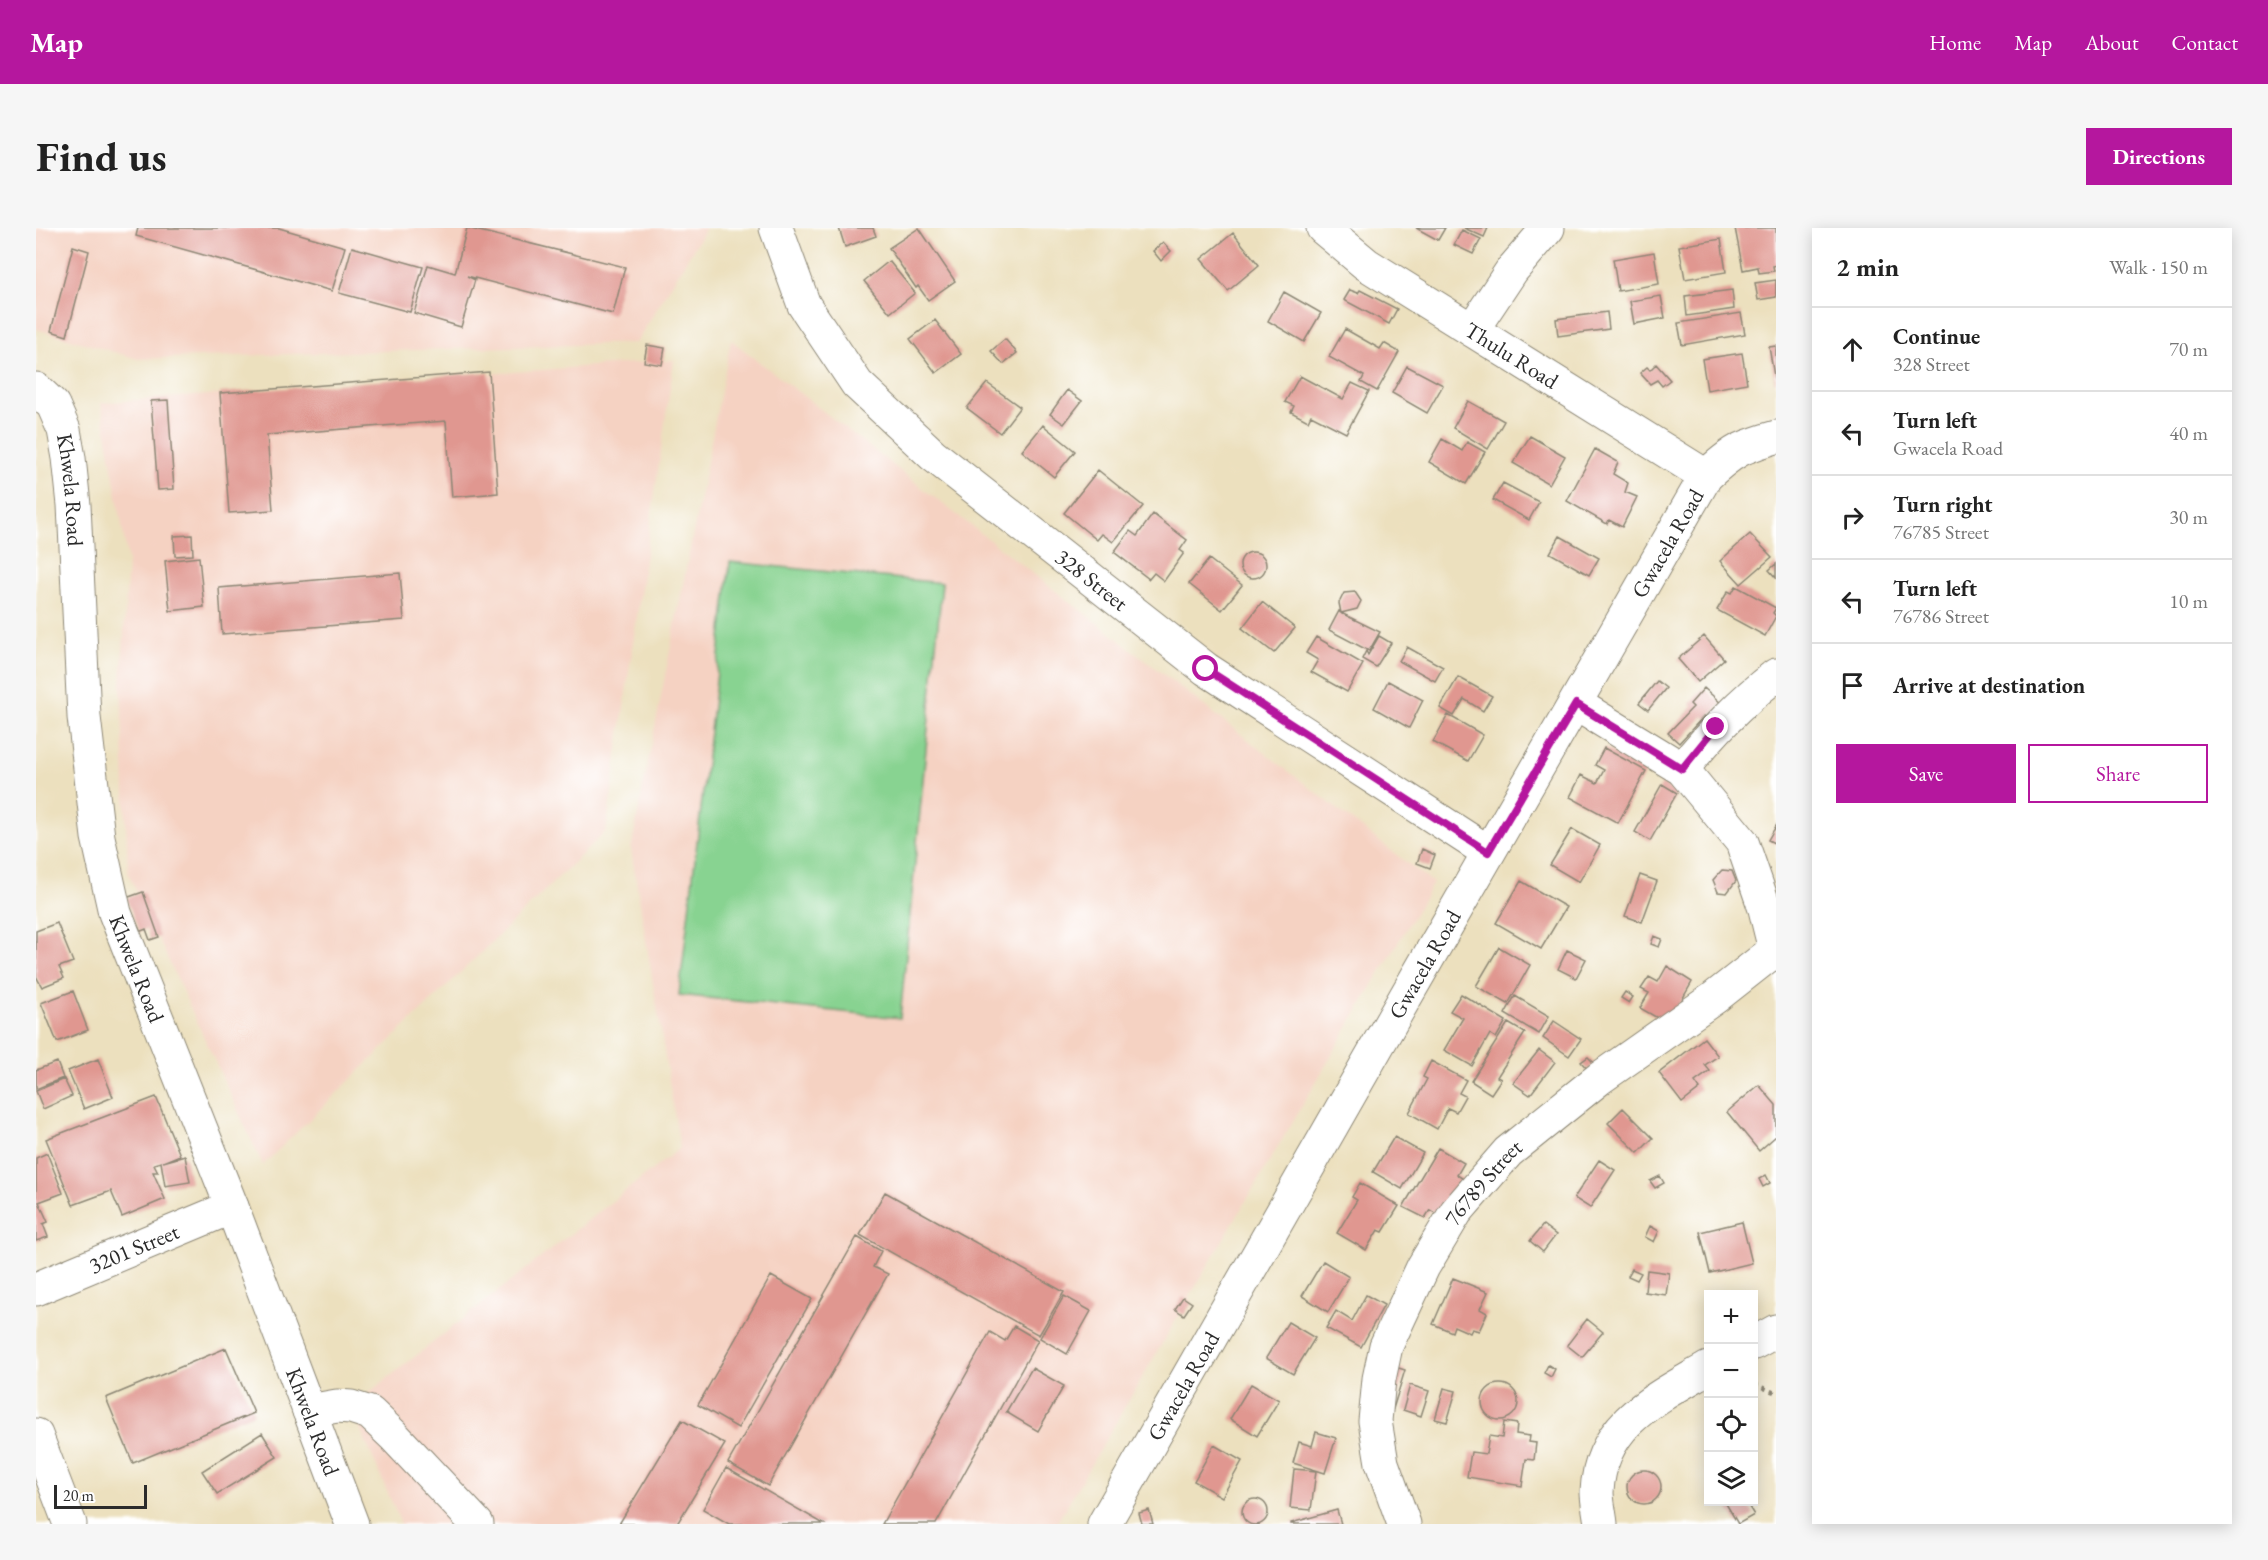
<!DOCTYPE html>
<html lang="en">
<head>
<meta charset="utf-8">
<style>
	:root { --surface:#fff; --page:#f6f6f6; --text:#222; --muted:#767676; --line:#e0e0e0; --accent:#b5179e }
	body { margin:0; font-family:"EB Garamond",serif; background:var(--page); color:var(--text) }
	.controls { position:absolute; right:18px; bottom:18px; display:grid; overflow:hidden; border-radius:0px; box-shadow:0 3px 15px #0003 }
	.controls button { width:54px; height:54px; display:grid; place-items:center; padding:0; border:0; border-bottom:2px solid var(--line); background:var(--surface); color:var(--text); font:30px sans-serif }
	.scale { position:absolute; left:18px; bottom:15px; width:93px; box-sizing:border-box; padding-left:6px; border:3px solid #2b2b2b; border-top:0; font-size:16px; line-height:21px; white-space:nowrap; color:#2b2b2b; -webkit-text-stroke:4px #fff; paint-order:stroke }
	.stop { position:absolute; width:18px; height:18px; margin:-14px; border:4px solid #b5179e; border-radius:50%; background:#fff }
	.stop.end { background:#b5179e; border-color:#fff; box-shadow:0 2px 6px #0008 }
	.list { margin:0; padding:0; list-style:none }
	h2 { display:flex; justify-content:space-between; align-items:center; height:78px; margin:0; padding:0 24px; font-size:26px }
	h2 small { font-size:20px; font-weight:400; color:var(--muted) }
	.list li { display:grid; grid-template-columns:39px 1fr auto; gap:18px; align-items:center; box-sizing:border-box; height:84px; padding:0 24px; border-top:2px solid var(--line) }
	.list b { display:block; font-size:22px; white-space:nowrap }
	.list p { margin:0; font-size:20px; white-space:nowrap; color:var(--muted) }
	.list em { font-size:20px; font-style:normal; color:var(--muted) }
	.actions { display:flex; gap:12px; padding:18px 24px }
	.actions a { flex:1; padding:14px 0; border:2px solid var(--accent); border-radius:0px; text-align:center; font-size:21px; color:var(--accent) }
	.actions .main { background:var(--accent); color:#fff }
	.icon { flex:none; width:33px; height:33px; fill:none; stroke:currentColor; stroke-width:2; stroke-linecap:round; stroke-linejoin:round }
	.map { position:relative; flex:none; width:1740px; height:1296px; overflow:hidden; border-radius:0px }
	header { display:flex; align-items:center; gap:36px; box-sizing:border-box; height:84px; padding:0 30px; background:var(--accent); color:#fff }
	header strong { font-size:28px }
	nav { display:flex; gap:33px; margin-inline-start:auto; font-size:21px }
	.intro { display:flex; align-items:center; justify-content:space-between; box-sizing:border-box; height:144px; padding:0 36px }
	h1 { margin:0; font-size:42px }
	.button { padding:15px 27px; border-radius:0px; background:var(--accent); color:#fff; font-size:21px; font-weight:700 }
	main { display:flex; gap:36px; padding:0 36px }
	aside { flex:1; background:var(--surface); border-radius:0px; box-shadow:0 3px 15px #0003 }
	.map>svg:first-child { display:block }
</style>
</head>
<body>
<header>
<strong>Map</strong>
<nav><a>Home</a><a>Map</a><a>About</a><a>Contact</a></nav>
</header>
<div class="intro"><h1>Find us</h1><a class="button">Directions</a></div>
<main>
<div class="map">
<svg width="1740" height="1296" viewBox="0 0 1740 1296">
	<rect width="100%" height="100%" fill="#fff"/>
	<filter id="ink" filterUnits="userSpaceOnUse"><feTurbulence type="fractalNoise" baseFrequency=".0167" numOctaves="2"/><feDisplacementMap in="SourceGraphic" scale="12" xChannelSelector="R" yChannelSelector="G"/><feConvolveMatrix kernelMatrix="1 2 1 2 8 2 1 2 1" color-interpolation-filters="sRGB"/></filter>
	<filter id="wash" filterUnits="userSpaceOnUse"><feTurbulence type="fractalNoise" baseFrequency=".008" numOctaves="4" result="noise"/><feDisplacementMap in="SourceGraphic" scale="24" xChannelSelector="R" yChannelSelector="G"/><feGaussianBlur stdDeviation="1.35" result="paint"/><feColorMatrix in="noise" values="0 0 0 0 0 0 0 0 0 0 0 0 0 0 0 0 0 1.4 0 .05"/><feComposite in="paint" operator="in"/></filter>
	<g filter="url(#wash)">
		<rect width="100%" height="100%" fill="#ece0be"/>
		<!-- built -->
		<path fill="#f5d2c2" d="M0 0H670L600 115 102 131 0 101Z
			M695 112 1397 655 1020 1296H365L315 1179 644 920 595 621Z
			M638 132 570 603 227 937 92 645 85 456 92 333 65 175Z"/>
		<!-- green -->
		<path fill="#88d391" stroke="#5a7f5e" stroke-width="1.5" d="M694 334 906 355 864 790 643 767Z"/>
		<g id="blocks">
			<!-- building -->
			<path fill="#e09790" d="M102 0H243L309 19 296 63 100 8Z
				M431 0 589 39 577 86 431 48 439 52 425 99 378 85 392 37 419 45Z
				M803 0H837L840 8 809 19Z
				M883 0 919 53 892 72 882 58 880 60 853 20Z
				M1380 0H1409L1402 12Z
				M1428 0H1452L1448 9Z
				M1699 0H1740V37L1737 38 1738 43 1723 45 1722 39 1707 42Z
				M1426 2 1445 11 1437 26 1418 17Z
				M1197 5 1223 37 1192 63 1165 31Z
				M1685 11 1690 44 1649 51 1643 18Z
				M1127 14 1135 23 1125 33 1117 23Z
				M37 18 53 23 31 108 15 103Z
				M316 19 387 39 374 84 303 65Z
				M1618 24 1623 56 1582 63 1577 31Z
				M853 33 879 65 854 85 828 53Z
				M1740 52V69L1722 72 1719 55Z
				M1314 62 1322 65 1324 62 1361 81 1353 96 1308 72Z
				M1696 62 1698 81 1651 88 1649 68Z
				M1248 64 1285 85 1268 114 1232 93Z
				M1625 68 1629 90 1598 96 1594 73Z
				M1571 84 1573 101 1522 108 1520 91Z
				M1705 85 1709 106 1646 117 1642 95Z
				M899 92 925 126 900 145 874 111Z
				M1309 101 1344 121 1348 115 1363 124 1341 163 1325 154 1328 148 1293 129Z
				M969 111 981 125 967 136 955 123Z
				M611 117 629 120 626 137 608 134Z
				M1740 118V154H1739L1733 119Z
				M1706 125 1711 155 1671 162 1666 131Z
				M1620 136 1634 152 1626 158 1621 152 1614 156 1604 145 1611 139 1614 142Z
				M1371 138 1407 157 1391 185 1356 165Z
				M453 144 462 265 416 269 410 193 231 207 237 282 193 285 184 165Z
				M1264 148 1307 171 1316 155 1333 163 1310 205 1275 187 1272 193 1255 184 1258 178 1249 174Z
				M951 155 984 179 964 205 931 180Z
				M1031 162 1046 173 1028 196 1014 186Z
				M132 172 138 261 122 262 115 173Z
				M1432 173 1468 193 1452 221 1417 200Z
				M1007 197 1039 223 1018 249 986 223Z
				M1494 208 1529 228 1513 256 1477 235Z
				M1406 211 1426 223 1431 214 1449 224 1430 256 1393 234Z
				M1559 221 1582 234 1577 246 1592 255 1589 264 1601 269 1586 299 1573 292 1571 296 1531 273Z
				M1062 242 1107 278 1077 314 1066 306 1061 312 1028 285Z
				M1467 255 1503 274 1493 292 1457 272Z
				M1117 286 1151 312 1144 322 1148 325 1128 353 1118 345 1113 351 1078 324 1094 303 1101 308Z
				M1714 306 1736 329 1705 356 1684 333Z
				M156 307 157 327 139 328 138 308Z
				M1524 308 1563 330 1553 347 1514 325Z
				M1204 337a13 13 0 1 1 26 0a13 13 0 1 1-26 0Z
				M163 329 168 379 134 383 129 333Z
				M1173 331 1206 357 1186 382 1153 356Z
				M1740 336V350L1733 342Z
				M364 345 368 392 186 406 183 360Z
				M1700 358 1740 380 1737 385 1740 388 1729 408 1681 382 1692 363 1696 365Z
				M1319 364 1325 373 1321 381 1305 385 1344 404 1333 423 1293 402 1303 383 1305 385 1303 375 1308 365Z
				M1226 374 1259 400 1238 425 1206 400Z
				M1343 408 1355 415 1340 439 1326 431 1330 423 1332 427Z
				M1668 408 1688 431 1662 454 1642 431Z
				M1280 409 1327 436 1311 464 1275 444 1282 432 1270 425Z
				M1371 419 1407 439 1399 453 1363 433Z
				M1422 449 1456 468 1447 483 1428 471 1418 488 1404 480Z
				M1352 453 1387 472 1373 500 1338 480Z
				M1621 453 1630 460 1612 482 1603 475Z
				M1668 460 1686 476 1671 491 1668 488 1643 515 1632 505 1657 479 1654 476Z
				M1412 487 1447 507 1432 533 1397 514Z
				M1568 520 1610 543 1582 595 1534 569 1545 547 1561 555 1568 542 1559 537Z
				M1626 556 1641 565 1614 613 1599 604Z
				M1740 598V616L1732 612Z
				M1536 601 1564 617 1543 654 1514 637Z
				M1386 621 1399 627 1394 640 1381 635Z
				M1686 642 1696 643 1700 653 1691 665 1682 664 1677 652Z
				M1604 647 1621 653 1606 694 1589 688Z
				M1485 653 1530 679 1505 721 1460 695Z
				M107 664 123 709 114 712 110 701 103 704 90 670Z
				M21 695 37 734 23 739 28 750 6 759 0 748V703Z
				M1618 708 1626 711 1623 719 1615 716Z
				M1463 719 1494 737 1472 776 1440 758Z
				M1531 722 1550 731 1540 750 1522 741Z
				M1631 738 1656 754 1632 796 1604 780 1613 765 1605 761 1613 749 1622 754Z
				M37 763 52 802 21 814 5 775Z
				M1589 764 1597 769 1593 775 1585 770Z
				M1425 766 1470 793 1460 810 1454 806 1436 838 1408 822 1427 790 1414 783Z
				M1479 768 1513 788 1503 806 1469 786Z
				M1518 793 1545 811 1533 828 1507 810Z
				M1472 795 1489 805 1461 849 1465 851 1455 866 1435 853Z
				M1668 810 1682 828 1669 837 1674 843 1659 854 1664 861 1646 875 1623 845Z
				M1503 822 1519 834 1494 867 1477 855Z
				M1552 829 1559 836 1552 842 1545 834Z
				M62 831 77 869 48 881 32 843Z
				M1395 833 1430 852 1423 865 1429 868 1420 884 1412 880 1401 901 1373 885 1391 851 1387 849Z
				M21 834 27 850 0 861V842Z
				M28 851 36 868 7 881 0 863Z
				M1723 857 1740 877V908L1723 923 1691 884Z
				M120 869 144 927 127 934 149 928 154 954 129 958 125 934 118 936 122 944H117L129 971 86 989 75 963 37 977 10 911Z
				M1587 880 1617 910 1602 925 1572 895Z
				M1358 909 1387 925 1366 961 1337 944Z
				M1402 920 1428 935 1421 947 1426 950 1404 988 1394 982 1389 990 1367 979Z
				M11 925 27 965 3 974 12 994 7 996 12 1009 0 1013V930Z
				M1563 932 1579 942 1554 980 1538 970Z
				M1730 947 1734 955 1727 959 1723 951Z
				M1624 948 1628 955 1619 960 1614 953Z
				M1324 955 1363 978 1347 1004 1342 1002 1330 1022 1301 1005 1321 972 1316 969Z
				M849 964 1028 1064 1003 1107 824 1007Z
				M1706 994 1716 1035 1674 1045 1664 1004Z
				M1507 997 1520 1007 1507 1024 1494 1013Z
				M1614 998 1623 1003 1618 1014 1609 1009Z
				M821 1009 845 1023 837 1039 852 1046 732 1258 692 1235Z
				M1287 1033 1313 1049 1292 1084 1266 1068Z
				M1596 1041 1605 1045 1601 1052 1592 1048Z
				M1611 1042 1633 1045 1630 1067 1609 1064Z
				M735 1048 776 1071 702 1200 662 1177Z
				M1417 1050 1452 1064 1444 1081 1451 1085 1443 1103 1436 1101 1434 1105 1418 1098 1416 1104 1397 1096Z
				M1330 1067 1348 1077 1325 1119 1290 1100 1300 1083 1316 1093Z
				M1028 1068 1055 1083 1031 1126 1004 1110Z
				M1147 1069 1156 1075 1148 1087 1139 1081Z
				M1551 1091 1567 1104 1546 1129 1531 1117Z
				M1252 1094 1279 1110 1257 1146 1230 1130Z
				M978 1098 1002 1112 900 1296H846L954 1104 969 1113Z
				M190 1120 218 1185 97 1235 70 1170Z
				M1353 1137 1369 1142 1357 1181 1342 1177Z
				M1512 1137 1519 1141 1515 1149 1508 1145Z
				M996 1140 1028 1158 1002 1203 970 1184Z
				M1215 1156 1243 1172 1221 1208 1194 1191Z
				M1446 1174a18 18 0 1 1 36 0a18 18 0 1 1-36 0Z
				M1374 1157 1393 1163 1385 1188 1367 1182Z
				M1408 1160 1420 1163 1411 1194 1399 1191Z
				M646 1192 689 1216 641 1296H583Z
				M1468 1194 1481 1196 1480 1206 1494 1208 1493 1214 1500 1215 1498 1232 1490 1231 1486 1258 1431 1249 1435 1224 1450 1226 1453 1208 1466 1210Z
				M1280 1204 1300 1210 1289 1245 1257 1235 1263 1214 1276 1218Z
				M226 1205 241 1229 181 1266 166 1243Z
				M1178 1217 1206 1233 1186 1269 1158 1253Z
				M690 1240 788 1296H693L667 1281Z
				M1258 1241 1280 1243 1275 1282 1254 1280Z
				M1591 1259a17 17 0 1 1 34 0a17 17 0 1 1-34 0Z
				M1206 1284a13 13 0 1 1 26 0a13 13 0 1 1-26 0Z
				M1689 1274H1710L1718 1287 1702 1296Z
				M1113 1282 1117 1296H1106L1103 1285Z
				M1301 1282 1305 1296H1255V1295Z"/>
		</g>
	</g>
	<g filter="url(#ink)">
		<use href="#blocks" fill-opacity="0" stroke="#8c8674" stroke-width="1.5"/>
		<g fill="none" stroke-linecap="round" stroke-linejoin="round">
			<defs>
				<g id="minor">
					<path id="s1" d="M740 0 768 77 821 156 897 227 1170 441 1452 624"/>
					<path id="s2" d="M1287 0 1330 36 1670 248"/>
					<path d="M1436 102 1476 42 1512 0"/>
					<path id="s3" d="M0 161 17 177 28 202 33 230 38 277 48 489 62 609 79 685 196 979 316 1296"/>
					<path d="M1540 476 1646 541 1706 614 1729 681 1740 726"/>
					<path d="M1646 541C1675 506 1704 474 1740 447"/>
					<path id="s4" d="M0 1061 196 979"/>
					<path d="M1718 1115 1740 1103"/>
					<path d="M273 1183 301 1178 315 1179 334 1185 357 1207 441 1296"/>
					<path d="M0 1207 34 1296"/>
					<path id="s5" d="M1068 1296 1370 768 1670 248C1697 223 1705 219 1740 209"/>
					<path id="s6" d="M1368 1296 1346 1235 1339 1193 1343 1151 1350 1118 1387 1039 1420 984 1472 924 1564 850 1678 770 1739 722"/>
					<path d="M1565 1296C1564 1286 1561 1274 1561 1264 1564 1195 1621 1170 1672 1140"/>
				</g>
			</defs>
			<!-- minor casing -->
			<use href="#minor" stroke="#8c8674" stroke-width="35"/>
			<!-- path -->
			<path stroke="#8c8674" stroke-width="4" stroke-dasharray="4.5 4.5" stroke-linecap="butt" d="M1718 1156 1740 1165"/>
			<!-- minor -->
			<use href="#minor" stroke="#fff" stroke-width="33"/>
		</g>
	</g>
	<g fill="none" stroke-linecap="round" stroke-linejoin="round" filter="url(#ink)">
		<!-- route -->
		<path stroke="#b5179e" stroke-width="8" d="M1170 441 1452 624 1540 476 1646 541 1680 499"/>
	</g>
	<g text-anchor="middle" stroke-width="4.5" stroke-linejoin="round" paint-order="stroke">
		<!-- street labels -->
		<g font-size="22" fill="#2b2b2b" stroke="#fff">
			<text dy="8" stroke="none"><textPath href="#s2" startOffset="228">Thulu Road</textPath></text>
			<text dy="8" stroke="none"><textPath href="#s3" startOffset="111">Khwela Road</textPath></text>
			<text dy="8" stroke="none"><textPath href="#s5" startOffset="1131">Gwacela Road</textPath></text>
			<text dy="8" stroke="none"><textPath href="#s1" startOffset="483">328 Street</textPath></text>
			<text dy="8" stroke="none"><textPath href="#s5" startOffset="645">Gwacela Road</textPath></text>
			<text dy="8" stroke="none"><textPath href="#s3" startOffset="597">Khwela Road</textPath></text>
			<text dy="8" stroke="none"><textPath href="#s6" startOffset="375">76789 Street</textPath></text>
			<text dy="8" stroke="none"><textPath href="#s4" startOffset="106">3201 Street</textPath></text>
			<text dy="8" stroke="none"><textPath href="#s5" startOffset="159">Gwacela Road</textPath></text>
			<text dy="8" stroke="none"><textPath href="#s3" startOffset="1083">Khwela Road</textPath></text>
		</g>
	</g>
</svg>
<div class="controls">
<button>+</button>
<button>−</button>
<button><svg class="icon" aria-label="locate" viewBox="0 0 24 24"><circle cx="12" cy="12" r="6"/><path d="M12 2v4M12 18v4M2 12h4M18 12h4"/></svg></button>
<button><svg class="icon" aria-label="layers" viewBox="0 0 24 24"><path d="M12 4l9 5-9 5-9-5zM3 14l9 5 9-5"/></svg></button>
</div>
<div class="scale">20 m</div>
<div class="stop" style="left:1170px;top:441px"></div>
<div class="stop end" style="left:1680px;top:499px"></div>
</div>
<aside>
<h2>2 min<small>Walk · 150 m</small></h2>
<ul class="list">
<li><svg class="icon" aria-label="ahead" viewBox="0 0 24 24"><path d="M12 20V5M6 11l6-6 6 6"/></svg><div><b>Continue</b><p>328 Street</p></div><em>70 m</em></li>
<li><svg class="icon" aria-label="left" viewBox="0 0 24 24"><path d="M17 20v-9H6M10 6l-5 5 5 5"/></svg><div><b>Turn left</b><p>Gwacela Road</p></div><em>40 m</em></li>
<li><svg class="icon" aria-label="right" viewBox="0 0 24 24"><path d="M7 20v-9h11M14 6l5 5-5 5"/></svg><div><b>Turn right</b><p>76785 Street</p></div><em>30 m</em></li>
<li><svg class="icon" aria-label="left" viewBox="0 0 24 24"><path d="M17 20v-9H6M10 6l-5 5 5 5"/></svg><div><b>Turn left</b><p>76786 Street</p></div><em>10 m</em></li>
<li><svg class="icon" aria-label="arrive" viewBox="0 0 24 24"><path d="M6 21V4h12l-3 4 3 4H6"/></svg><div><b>Arrive at destination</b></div></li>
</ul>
<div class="actions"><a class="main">Save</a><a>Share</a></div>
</aside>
</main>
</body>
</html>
